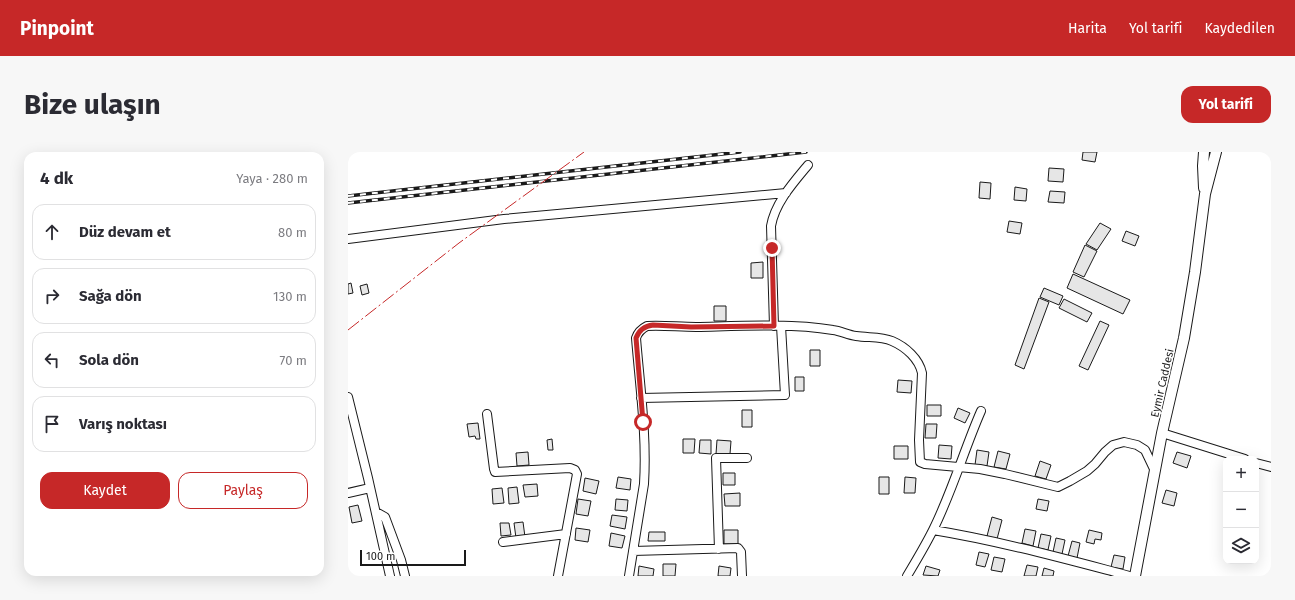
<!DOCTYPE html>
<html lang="tr">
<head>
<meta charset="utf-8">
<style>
	:root { --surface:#fff; --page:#f7f7f7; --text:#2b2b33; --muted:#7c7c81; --line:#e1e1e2; --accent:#c62828 }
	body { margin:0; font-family:"Fira Sans",sans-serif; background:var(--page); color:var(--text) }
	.controls { position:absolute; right:12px; bottom:12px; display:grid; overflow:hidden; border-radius:8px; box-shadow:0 4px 16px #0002 }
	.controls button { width:36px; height:36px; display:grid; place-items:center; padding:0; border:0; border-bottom:1px solid var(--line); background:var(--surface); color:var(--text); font:20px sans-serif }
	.scale { position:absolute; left:12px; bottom:10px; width:106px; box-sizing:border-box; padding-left:4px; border:2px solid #1a1a1a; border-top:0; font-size:11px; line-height:14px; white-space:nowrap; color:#1a1a1a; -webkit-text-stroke:3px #fff; paint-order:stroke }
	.stop { position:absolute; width:12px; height:12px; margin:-9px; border:3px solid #c62828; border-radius:50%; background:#fff }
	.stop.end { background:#c62828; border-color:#fff; box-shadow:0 1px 4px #0008 }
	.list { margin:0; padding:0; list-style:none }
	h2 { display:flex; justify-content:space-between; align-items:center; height:52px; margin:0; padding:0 16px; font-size:17px }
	h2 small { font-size:13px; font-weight:400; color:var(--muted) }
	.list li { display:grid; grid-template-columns:26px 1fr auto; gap:12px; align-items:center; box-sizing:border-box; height:56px; margin:0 8px 8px; padding:0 8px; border:1px solid var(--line); border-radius:12px }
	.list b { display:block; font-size:15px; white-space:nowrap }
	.list em { font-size:13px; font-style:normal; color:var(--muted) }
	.actions { display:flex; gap:8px; padding:12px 16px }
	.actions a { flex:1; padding:9px 0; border:1px solid var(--accent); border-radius:12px; text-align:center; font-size:14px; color:var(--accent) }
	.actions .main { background:var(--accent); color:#fff }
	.icon { flex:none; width:22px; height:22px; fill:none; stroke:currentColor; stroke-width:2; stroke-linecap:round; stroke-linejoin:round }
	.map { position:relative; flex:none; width:923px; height:424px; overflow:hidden; border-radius:12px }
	header { display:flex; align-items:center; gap:24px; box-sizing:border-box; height:56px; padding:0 20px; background:var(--accent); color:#fff }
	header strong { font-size:19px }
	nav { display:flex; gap:22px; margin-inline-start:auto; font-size:14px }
	.intro { display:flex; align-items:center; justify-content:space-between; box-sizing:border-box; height:96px; padding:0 24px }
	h1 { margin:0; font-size:28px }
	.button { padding:10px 18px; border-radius:12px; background:var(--accent); color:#fff; font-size:14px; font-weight:700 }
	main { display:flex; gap:24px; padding:0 24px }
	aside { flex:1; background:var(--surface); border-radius:12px; box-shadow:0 4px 16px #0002 }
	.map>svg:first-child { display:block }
</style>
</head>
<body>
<header>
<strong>Pinpoint</strong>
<nav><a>Harita</a><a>Yol tarifi</a><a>Kaydedilen</a></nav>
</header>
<div class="intro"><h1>Bize ulaşın</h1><a class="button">Yol tarifi</a></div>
<main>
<aside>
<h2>4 dk<small>Yaya · 280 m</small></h2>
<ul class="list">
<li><svg class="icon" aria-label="ahead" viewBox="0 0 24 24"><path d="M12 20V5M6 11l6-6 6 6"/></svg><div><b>Düz devam et</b></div><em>80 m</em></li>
<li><svg class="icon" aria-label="right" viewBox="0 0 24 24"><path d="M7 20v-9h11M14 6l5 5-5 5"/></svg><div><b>Sağa dön</b></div><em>130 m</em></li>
<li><svg class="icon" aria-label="left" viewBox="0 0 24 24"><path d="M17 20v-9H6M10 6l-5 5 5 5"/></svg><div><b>Sola dön</b></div><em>70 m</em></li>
<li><svg class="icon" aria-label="arrive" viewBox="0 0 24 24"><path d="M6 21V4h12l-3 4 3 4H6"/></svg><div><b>Varış noktası</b></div></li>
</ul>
<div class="actions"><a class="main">Kaydet</a><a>Paylaş</a></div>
</aside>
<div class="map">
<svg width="923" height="424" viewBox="0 0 923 424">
	<rect width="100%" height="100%" fill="#fff"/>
	<!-- building -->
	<path fill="#e6e6e6" stroke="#1a1a1a" d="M735 0H749L747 10 734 8Z
		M701 16 716 17 715 30 700 29Z
		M632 30 643 31 642 47 631 46Z
		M667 35 679 37 678 49 666 48Z
		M702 39 717 40 716 51 700 50Z
		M661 69 674 71 672 82 659 80Z
		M752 71 763 77 749 98 738 92Z
		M778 79 791 84 787 94 774 89Z
		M737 93 749 99 736 125 725 120Z
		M415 110V126H403V111Z
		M725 122 782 148 775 162 719 136Z
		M3 131 5 141 0 142V132Z
		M19 132 21 141 14 143 12 134Z
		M696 136 715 144 711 153 692 145Z
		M691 146 701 150 676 217 667 213Z
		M716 147 744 161 739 170 711 156Z
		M366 154H378V169H366Z
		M752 169 761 173 740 218 731 214Z
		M462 198H472V214H462Z
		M447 225H456V239H447Z
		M550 228 564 229 563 241 549 240Z
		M579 253H593V264H579Z
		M610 256 622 261 617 271 606 266Z
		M394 258H404V275H394Z
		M130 271 132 287H128L127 284 121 285 119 272Z
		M578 272H589L588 286H577Z
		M204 287 205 298H200L199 288Z
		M335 287H347L346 301H335Z
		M352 288H363V302L351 301Z
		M369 288 383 289 382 302H368Z
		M591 293 604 294 603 307 590 306Z
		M546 294H560V307H546Z
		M629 298 641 300 639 314 627 313Z
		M650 299 662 302 658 317 646 315Z
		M180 300 181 313 169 314 168 301Z
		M829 300 843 304 839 316 825 311Z
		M692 309 703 313 698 327 687 324Z
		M375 321H387V333H375Z
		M270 325 283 327 282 338 268 336Z
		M531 325H541V342H531Z
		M557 325 568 326 567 341H556Z
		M237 326 251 329 248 342 235 339Z
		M189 332 190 344 177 345 175 333Z
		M169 335 171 351 161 352 160 336Z
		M154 336 156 351 145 352 144 337Z
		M818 338 829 341 826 354 814 351Z
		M392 341V354H377L376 342Z
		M230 347 243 349 240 364 228 362Z
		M268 347 280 348 279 359 267 358Z
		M690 347 701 349 699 359 688 357Z
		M10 353 14 369 4 371 1 355Z
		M264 363 279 365 277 377 262 374Z
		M644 365 654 368 649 387 639 384Z
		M175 370 177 385 168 386 166 371Z
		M152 371H161L163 383 153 384Z
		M228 376 242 378 240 390 227 388Z
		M677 377 688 379 685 394 674 391Z
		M376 378H390V392H376Z
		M741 378 754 381 753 388 747 387 746 392 738 390Z
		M301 380H317V389H300Z
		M263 381 277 384 274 396 261 394Z
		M693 382 703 384 700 398 690 396Z
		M708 386 717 388 714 402 705 400Z
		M724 389 732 391 729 406 720 404Z
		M631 400 641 402 637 415 628 413Z
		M766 403 777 405 775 417 763 415Z
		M646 405 657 407 654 420 643 418Z
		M315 412H328L327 424H315Z
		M679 413 690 415 688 424H676Z
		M291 414 306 417 305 424H290Z
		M371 414 383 416 382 424H370Z
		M578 414 592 418 590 424 575 423Z
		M696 416 706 419 705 424H694Z"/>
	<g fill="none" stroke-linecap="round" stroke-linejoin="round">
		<defs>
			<path id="minor" d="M0 87 156 67 438 41
				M426 174 423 74C427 51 445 31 460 13
				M0 245 20 326 42 424
				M293 246 437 243 433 174
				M139 262 146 317 147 320 222 316 227 318 229 322 210 424
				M814 281 897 307
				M908 311 923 315
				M0 341 22 336
				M28 360 37 365 53 408 57 424
				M585 378C652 389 717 407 782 424
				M155 390 218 382
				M371 397 368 306H399
				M285 399 390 396 393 400 394 424
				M281 424 296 332C299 284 292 235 288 186 290 180 293 177 299 174 315 173 331 175 348 175 392 174 441 171 485 178 493 179 500 183 508 184 520 186 533 184 544 189 558 195 571 207 574 221L571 288 572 310 577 312 632 317 657 322 710 335 722 329 739 319 747 312 757 300 765 293 776 290 789 293 797 298 807 319
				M559 424C568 409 577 394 585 378 604 340 616 298 633 259"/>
			<path id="major" d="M856 0 855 14 856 36
				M787 424 814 281 836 186 847 120 857 42 868 0"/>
		</defs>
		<!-- minor casing -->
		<use href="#minor" stroke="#1a1a1a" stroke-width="10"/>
		<!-- major casing -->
		<use href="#major" stroke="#1a1a1a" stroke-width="12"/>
		<!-- minor -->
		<use href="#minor" stroke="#fff" stroke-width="8"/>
		<!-- major -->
		<use href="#major" stroke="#fff" stroke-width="10"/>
		<defs>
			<path id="rail" d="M0 44 392 0
				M0 51 458 0"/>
		</defs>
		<!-- rail casing -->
		<use href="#rail" stroke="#1a1a1a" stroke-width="3.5"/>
		<!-- rail -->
		<use href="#rail" stroke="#fff" stroke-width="2" stroke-dasharray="6" stroke-linecap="butt"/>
		<!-- power -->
		<path stroke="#c62828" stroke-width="1" stroke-dasharray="14 3 2 3" stroke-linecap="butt" d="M0 178 111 91 236 0"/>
	</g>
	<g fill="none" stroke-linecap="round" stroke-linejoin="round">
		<!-- route -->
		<path stroke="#c62828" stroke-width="5" d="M295 270 288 186C291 178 296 174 305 173L343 175 426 174 424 96"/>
	</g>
	<g text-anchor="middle" stroke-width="3" stroke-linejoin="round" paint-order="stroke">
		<!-- street labels -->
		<g font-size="11" fill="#1a1a1a" stroke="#fff">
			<text transform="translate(814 231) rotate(-77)" y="4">Eymir Caddesi</text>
		</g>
	</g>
</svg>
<div class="controls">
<button>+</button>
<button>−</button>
<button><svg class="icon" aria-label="layers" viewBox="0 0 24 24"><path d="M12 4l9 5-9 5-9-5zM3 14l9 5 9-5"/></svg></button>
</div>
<div class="scale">100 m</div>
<div class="stop" style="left:295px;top:270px"></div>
<div class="stop end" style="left:424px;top:96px"></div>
</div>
</main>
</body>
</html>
